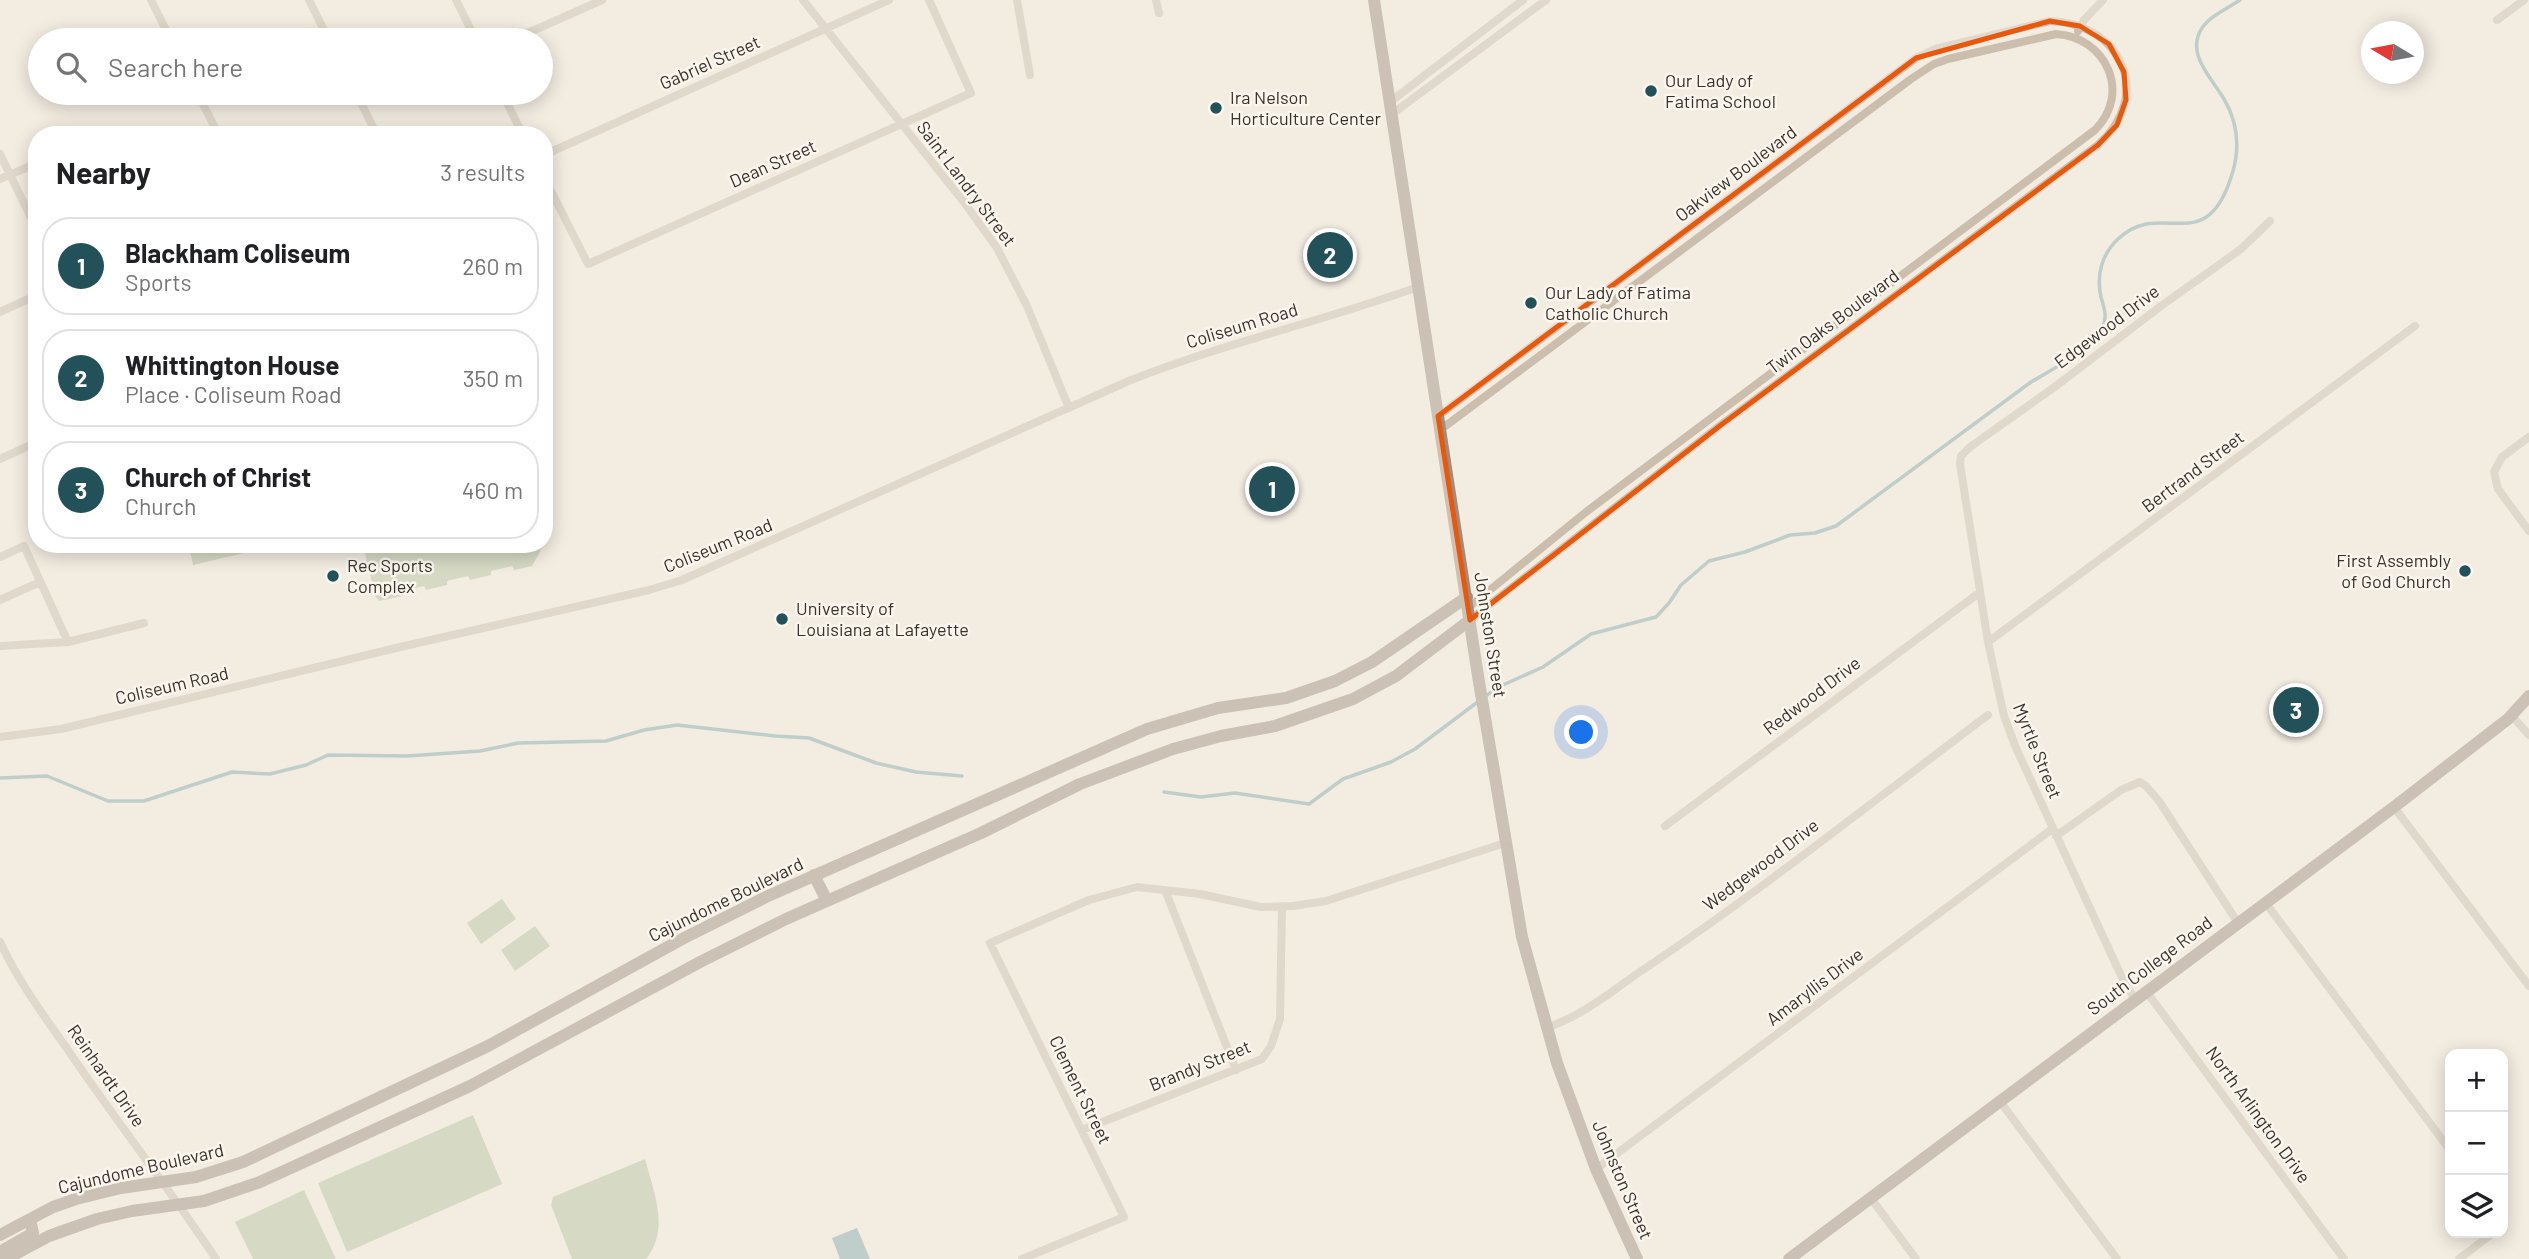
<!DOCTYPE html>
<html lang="en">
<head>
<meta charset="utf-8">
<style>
	:root { --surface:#fff; --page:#f2f2f2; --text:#202124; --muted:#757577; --line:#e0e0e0; --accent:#22515a }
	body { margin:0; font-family:Barlow,sans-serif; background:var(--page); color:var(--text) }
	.controls { position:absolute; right:21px; bottom:21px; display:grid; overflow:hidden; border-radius:14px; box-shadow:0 4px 18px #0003 }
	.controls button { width:63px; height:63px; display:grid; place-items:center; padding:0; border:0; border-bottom:2px solid var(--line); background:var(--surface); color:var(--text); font:35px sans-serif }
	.compass { position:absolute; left:2361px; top:21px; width:63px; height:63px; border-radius:50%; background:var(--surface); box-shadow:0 4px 18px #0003; rotate:280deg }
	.you { position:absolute; left:1582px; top:733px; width:24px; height:24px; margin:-18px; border:5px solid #fff; border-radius:50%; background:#1a73e8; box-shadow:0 0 0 10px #1a73e833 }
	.badge { display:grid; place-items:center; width:46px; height:46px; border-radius:50%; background:var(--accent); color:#fff; font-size:23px; font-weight:700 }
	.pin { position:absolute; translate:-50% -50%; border:4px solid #fff; box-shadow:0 2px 7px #0006 }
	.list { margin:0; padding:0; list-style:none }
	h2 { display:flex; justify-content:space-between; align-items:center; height:91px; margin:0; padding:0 28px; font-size:30px }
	h2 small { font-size:23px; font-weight:400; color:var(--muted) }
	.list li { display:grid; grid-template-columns:46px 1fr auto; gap:21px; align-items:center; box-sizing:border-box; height:98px; margin:0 14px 14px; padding:0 14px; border:2px solid var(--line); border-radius:28px }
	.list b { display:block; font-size:26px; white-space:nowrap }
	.list p { margin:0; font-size:23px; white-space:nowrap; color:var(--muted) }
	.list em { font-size:23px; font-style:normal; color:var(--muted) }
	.icon { flex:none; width:38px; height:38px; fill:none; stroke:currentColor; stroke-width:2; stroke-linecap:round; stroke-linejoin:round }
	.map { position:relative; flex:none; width:2529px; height:1259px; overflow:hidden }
	.search { position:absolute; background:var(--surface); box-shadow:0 4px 18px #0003; left:28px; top:28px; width:525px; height:77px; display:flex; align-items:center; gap:18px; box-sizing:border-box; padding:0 24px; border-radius:38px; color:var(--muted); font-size:26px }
	.panel { position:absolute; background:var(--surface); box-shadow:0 4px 18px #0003; left:28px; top:126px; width:525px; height:427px; border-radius:28px }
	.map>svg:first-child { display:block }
</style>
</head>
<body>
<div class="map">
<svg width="2529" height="1259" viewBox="0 0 2529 1259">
	<rect width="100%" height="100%" fill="#f3ece1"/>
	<!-- green -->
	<path fill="#b4c1a1" d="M189 544H282L193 565Z
		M363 544H541V545L540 552 532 566 514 570 512 566 491 571V575L470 580 468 576 447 581V585L426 590 424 586 403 591V596L379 601 375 596Z
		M502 899 516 919 481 944 467 923Z
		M535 926 550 946 515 971 501 950Z
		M473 1115 502 1184 347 1252 318 1183Z
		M645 1159C654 1193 670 1229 646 1259H572L551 1205 553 1197Z
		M304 1190 336 1259H253L235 1222Z"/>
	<!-- water -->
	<path fill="#81a8af" d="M857 1228 870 1259H840L832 1238Z"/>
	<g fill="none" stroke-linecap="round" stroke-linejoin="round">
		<!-- stream -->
		<path stroke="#81a8af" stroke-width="3.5" d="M1486 696 1496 688 1543 667 1591 634 1656 617 1669 603 1681 585 1709 561 1745 552 1790 535 1815 533 1836 526 2031 382C2050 371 2093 348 2102 328 2108 317 2104 308 2101 297 2096 275 2102 254 2118 239 2161 197 2207 262 2233 171 2240 146 2237 121 2224 99 2212 78 2185 54 2202 28 2210 16 2228 8 2240 0
			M0 778 47 776 108 801H144L232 772 270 774 306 765 328 755 407 756 480 751 518 743 606 741 644 730 677 725 775 736 809 738 876 763 916 772 962 776
			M1164 792 1201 797 1235 793 1309 804 1343 779 1391 762 1415 749 1479 701"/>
		<!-- street -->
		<path stroke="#cbbead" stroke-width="8" d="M151 0 171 40
			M309 0 329 40
			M456 0 476 40
			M803 0 963 201 997 248 1027 306 1069 408
			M1017 0 1030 75
			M1156 0 1159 13
			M2497 20 2524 0
			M2078 31 2084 20 2103 0
			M512 40 602 0
			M197 93 219 135
			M356 93 377 135
			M502 93 523 135
			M1390 102 1523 0
			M1392 114 1546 0
			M0 154 37 230
			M544 155 889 0
			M544 177 588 264 971 93 929 0
			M0 179 37 163
			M0 312 37 295
			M1438 416 1916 58 1935 49 2050 21C2122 23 2154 95 2098 145L1721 425 1470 620
			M1440 430 1911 79 1934 64 1948 59 2056 34C2106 37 2132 93 2095 130L1586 512 1469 607
			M2529 437 2502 457 2494 472 2498 489 2529 531
			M0 459 37 442
			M0 557 24 546 68 642
			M0 600 40 582
			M1988 642 2415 326
			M0 646 68 642 144 623
			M2511 715 2529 735
			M0 737 61 729 396 648 649 590 682 580 1131 380C1225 343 1323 321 1418 287
			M2394 807 2529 986
			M1665 826 1979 593
			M2056 836 2121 790 2140 782 2146 786 2159 801 2238 923
			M1165 890 1236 1070
			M2265 902 2450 1150
			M0 942C18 981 44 1016 68 1050 116 1121 169 1188 216 1259
			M2146 991 2344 1259
			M2135 999 2124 982 2016 748 2004 716 1988 642 1960 464 1961 456 1970 447 2056 386 2161 306 2241 249 2270 221
			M1546 1028C1585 1015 1615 988 1650 965 1766 887 1876 799 1988 715
			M1999 1100 2117 1259
			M1082 1130 1262 1059 1271 1046 1280 1019 1282 907
			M1596 1169 2052 829
			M1870 1197 1916 1259
			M1022 1259 1124 1217 990 943 1089 900 1137 887 1200 894 1261 907 1293 906 1326 901 1505 843
			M2459 1259 2493 1233"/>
		<!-- secondary -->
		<path stroke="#9e8d7f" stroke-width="12" d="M1374 0 1478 676 1522 937 1557 1063 1596 1169 1637 1259
			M814 875 827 901
			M0 1235 53 1207 76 1199 121 1188 196 1177 243 1162 488 1046 684 938 768 896 1147 729 1218 708 1286 698 1335 681 1372 662 1467 597
			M0 1252 33 1233 30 1219
			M6 1259 49 1236 97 1219 132 1211 204 1201 260 1182 470 1086 702 961 786 919 981 833 1080 784 1173 749 1221 736 1275 726 1353 699 1396 676 1470 620
			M1789 1259 2394 807 2508 719 2529 696"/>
	</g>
	<!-- marked area -->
	<path d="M0 0H2529V1259H0ZM2050 21 2080 26 2109 44 2124 72 2126 100 2117 125 2098 145 1721 425 1470 620 1438 416 1916 58Z" fill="#f3ece1" fill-opacity=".55" fill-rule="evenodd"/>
	<path fill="none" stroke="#e8590c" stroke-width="5" stroke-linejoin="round" d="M2050 21 2080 26 2109 44 2124 72 2126 100 2117 125 2098 145 1721 425 1470 620 1438 416 1916 58Z"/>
	<!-- markers -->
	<g fill="#22515a" stroke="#faf6ee" stroke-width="2.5">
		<circle cx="1651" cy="91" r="7"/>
		<circle cx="1216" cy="108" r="7"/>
		<circle cx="1531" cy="303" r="7"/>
		<circle cx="2465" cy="571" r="7"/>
		<circle cx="333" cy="576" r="7"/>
		<circle cx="782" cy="619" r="7"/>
	</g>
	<g text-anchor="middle" stroke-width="5" stroke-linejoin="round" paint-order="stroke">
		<!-- street labels -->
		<g font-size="18" fill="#39312b" stroke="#faf6ee">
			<text transform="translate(710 63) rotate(-24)" y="6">Gabriel Street</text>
			<text transform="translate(773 164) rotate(-24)" y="6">Dean Street</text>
			<text transform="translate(1736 174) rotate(-37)" y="6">Oakview Boulevard</text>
			<text transform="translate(966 184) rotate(53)" y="6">Saint Landry Street</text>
			<text transform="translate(1833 322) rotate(-37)" y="6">Twin Oaks Boulevard</text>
			<text transform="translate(1242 326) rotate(-17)" y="6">Coliseum Road</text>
			<text transform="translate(2107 327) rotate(-37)" y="6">Edgewood Drive</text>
			<text transform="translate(2193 472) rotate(-37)" y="6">Bertrand Street</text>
			<text transform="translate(718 546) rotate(-22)" y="6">Coliseum Road</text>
			<text transform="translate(1490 635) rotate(81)" y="6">Johnston Street</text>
			<text transform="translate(172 686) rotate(-13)" y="6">Coliseum Road</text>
			<text transform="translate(1812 696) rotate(-37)" y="6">Redwood Drive</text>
			<text transform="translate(2037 751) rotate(68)" y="6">Myrtle Street</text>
			<text transform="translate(1761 865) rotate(-37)" y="6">Wedgewood Drive</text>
			<text transform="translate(726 900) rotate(-26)" y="6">Cajundome Boulevard</text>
			<text transform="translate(2150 966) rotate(-37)" y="6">South College Road</text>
			<text transform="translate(1815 987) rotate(-37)" y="6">Amaryllis Drive</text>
			<text transform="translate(1200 1066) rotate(-22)" y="6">Brandy Street</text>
			<text transform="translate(106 1076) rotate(55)" y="6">Reinhardt Drive</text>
			<text transform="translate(1080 1090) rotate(64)" y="6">Clement Street</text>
			<text transform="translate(2258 1115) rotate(54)" y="6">North Arlington Drive</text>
			<text transform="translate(141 1169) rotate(-13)" y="6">Cajundome Boulevard</text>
			<text transform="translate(1622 1180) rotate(67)" y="6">Johnston Street</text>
		</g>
		<!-- poi labels -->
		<g font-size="18" fill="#39312b" stroke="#faf6ee" text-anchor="start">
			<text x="1665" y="87">Our Lady of<tspan x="1665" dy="21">Fatima School</tspan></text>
			<text x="1230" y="104">Ira Nelson<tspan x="1230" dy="21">Horticulture Center</tspan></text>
			<text x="1545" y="299">Our Lady of Fatima<tspan x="1545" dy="21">Catholic Church</tspan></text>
			<text x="2451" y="567" text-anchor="end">First Assembly<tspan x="2451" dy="21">of God Church</tspan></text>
			<text x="347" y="572">Rec Sports<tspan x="347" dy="21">Complex</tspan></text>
			<text x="796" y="615">University of<tspan x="796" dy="21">Louisiana at Lafayette</tspan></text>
		</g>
	</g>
</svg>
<div class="controls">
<button>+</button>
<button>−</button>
<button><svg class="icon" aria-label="layers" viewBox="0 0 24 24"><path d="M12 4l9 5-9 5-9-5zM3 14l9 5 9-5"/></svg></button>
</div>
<svg class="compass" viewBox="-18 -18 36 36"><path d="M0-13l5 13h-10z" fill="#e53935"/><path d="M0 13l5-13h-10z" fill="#757577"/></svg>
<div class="you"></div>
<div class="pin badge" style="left:1272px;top:489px">1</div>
<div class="pin badge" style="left:1330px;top:255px">2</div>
<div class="pin badge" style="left:2296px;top:710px">3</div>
<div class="search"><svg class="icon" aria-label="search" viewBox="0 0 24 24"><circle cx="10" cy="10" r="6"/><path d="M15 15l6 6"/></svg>Search here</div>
<section class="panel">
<h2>Nearby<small>3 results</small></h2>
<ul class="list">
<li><span class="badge">1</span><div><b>Blackham Coliseum</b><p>Sports</p></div><em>260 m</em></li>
<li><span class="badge">2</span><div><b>Whittington House</b><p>Place · Coliseum Road</p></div><em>350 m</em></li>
<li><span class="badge">3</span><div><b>Church of Christ</b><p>Church</p></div><em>460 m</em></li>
</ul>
</section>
</div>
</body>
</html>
